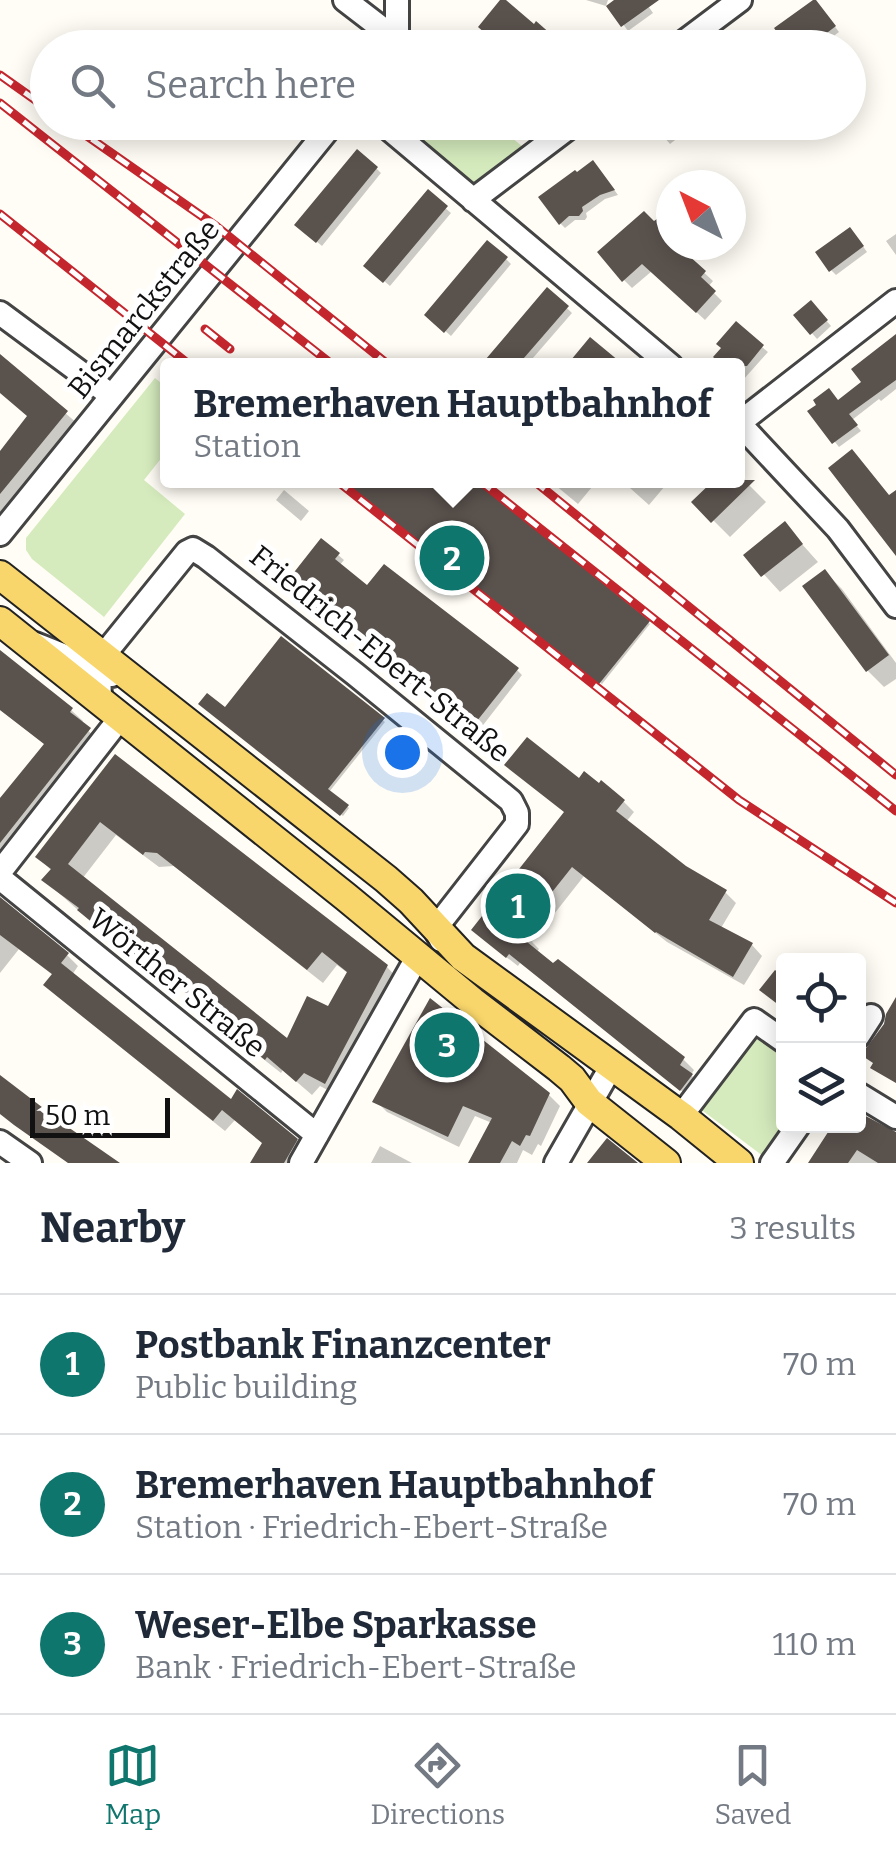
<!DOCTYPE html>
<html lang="en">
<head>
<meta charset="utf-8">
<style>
	:root { --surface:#fff; --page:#f2f2f3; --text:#1f2937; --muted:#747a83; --line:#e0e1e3; --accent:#0f766e }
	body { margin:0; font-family:Bitter,serif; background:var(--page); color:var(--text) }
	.controls { position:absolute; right:30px; bottom:30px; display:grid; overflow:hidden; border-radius:10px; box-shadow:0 5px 25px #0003 }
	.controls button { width:90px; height:90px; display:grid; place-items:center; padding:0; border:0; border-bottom:2px solid var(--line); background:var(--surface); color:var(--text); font:50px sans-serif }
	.compass { position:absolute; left:656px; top:170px; width:90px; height:90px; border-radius:50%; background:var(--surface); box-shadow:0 5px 25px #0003; rotate:318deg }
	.scale { position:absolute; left:30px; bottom:25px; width:140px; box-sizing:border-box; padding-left:10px; border:5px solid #111; border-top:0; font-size:28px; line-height:35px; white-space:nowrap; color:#111; -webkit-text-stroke:8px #fff; paint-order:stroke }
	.you { position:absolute; left:402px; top:752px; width:35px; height:35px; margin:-25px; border:8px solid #fff; border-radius:50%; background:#1a73e8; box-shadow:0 0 0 15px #1a73e833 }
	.badge { display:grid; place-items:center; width:65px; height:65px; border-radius:50%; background:var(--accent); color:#fff; font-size:32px; font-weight:700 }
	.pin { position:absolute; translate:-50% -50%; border:5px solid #fff; box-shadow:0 2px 10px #0006 }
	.popup { position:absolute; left:160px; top:358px; width:585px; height:130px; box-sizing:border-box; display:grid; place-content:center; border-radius:10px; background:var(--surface); filter:drop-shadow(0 2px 8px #0005); font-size:32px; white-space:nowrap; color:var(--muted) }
	.popup b { font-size:38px; color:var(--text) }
	.popup::after { content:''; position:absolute; left:50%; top:100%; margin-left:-20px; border:20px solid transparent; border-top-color:var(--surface) }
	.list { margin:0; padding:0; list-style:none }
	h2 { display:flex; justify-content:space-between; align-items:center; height:130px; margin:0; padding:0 40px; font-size:42px }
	h2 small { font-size:32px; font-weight:400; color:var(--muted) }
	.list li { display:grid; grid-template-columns:65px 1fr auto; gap:30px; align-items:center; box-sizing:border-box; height:140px; padding:0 40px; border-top:2px solid var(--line) }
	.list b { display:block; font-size:38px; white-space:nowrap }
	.list p { margin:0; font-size:32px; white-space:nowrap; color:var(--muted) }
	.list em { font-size:32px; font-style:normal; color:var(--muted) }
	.icon { flex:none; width:55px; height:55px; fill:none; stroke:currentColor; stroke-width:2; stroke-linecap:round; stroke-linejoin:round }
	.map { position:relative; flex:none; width:896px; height:1163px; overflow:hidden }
	.search { position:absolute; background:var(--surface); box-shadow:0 5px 25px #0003; left:30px; right:30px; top:30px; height:110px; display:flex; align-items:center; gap:25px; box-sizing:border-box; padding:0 35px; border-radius:55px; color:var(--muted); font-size:38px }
	.sheet { height:550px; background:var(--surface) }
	nav { display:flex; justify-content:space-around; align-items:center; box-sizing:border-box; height:140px; border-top:2px solid var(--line); background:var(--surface); font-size:28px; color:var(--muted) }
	nav a { display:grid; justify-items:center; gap:5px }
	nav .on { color:var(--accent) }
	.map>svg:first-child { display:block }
</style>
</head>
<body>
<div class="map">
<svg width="896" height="1163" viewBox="0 0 896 1163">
	<rect width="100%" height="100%" fill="#fffdf5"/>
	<!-- green -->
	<path fill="#d5ebbd" d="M395 123H494L523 147 476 186Z
		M155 378 167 388V451L144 480 185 514 104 617 32 559 26 550V538Z
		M758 1032 783 1052V1125L763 1156 699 1108Z"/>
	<!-- shadow -->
	<path fill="#0003" fill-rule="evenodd" d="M586 0H608L606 6Z
		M619 0H644L653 13 628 31 610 6Z
		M503 1 559 44 571 32 588 40 596 47 504 48Z
		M820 7 839 32 818 48H791Z
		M663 122H698L670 144 657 129Z
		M376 168 381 173 322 246 303 230Z
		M598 168 618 195 605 199 586 213 587 217 585 220H575L565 228 560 223 577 175Z
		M428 193 451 213 390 286 372 271Z
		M671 212V245H700L686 256 713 281 708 287 722 301 705 320 652 271 632 288 624 280 654 224Z
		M896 234V255L886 241Z
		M855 235 867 252 836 275 831 270Z
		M506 259 511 264 451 336 427 315Z
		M548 290 572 313 526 366H489Z
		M811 303 831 326 817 339 796 315Z
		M736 325 768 352 743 380 737 375V366L724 348Z
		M896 337V389L881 401 879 399 852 420 861 431 839 447 811 412 839 403 865 382Z
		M107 342 122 354 112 366 97 354Z
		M0 357 78 424 0 520V454L30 416 0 391Z
		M737 473 766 502 730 537 695 502 737 480Z
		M344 480H470L650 624 602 684Z
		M549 480H586L592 487 578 504Z
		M621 480H670L649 505Z
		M284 490 309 511 301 521 276 500Z
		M785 525 818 562 780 592 747 556Z
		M322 541 344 560 339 566 368 588 517 670 522 675 480 729 442 700 438 705 293 590Z
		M825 572 842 589 896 663V679L884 687 868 671 806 587Z
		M282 639 385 722 329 792 349 808 343 816 202 704 226 710Z
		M0 653 71 710 83 721 81 724 100 742 0 869V797L2 799 46 745 0 710Z
		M115 758 387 967 401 982 341 1097 320 1086 312 1095 283 1070 281 1073 215 1021 201 1005 162 975 160 978 95 925 44 880 52 871 38 857ZM116 835 159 867 174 866 323 983 337 965 349 974 329 1010 288 1042 82 879Z
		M579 781 624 802 634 812 626 822 685 868 725 892 736 903 721 928 752 945 762 956 744 985 667 942 584 876 532 942 539 949 536 953 683 1059 694 1070 691 1075 702 1086 692 1099 520 963 518 966 484 940 566 813Z
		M0 906 67 955 78 966 72 975 232 1102 296 1140 307 1152 301 1163H253L264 1144 235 1120 225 1131 57 996 46 985 54 976 19 949 0 973Z
		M548 1094 560 1106 541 1146 538 1144 532 1155 523 1150 517 1163H471L492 1123 475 1116 459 1147 387 1112 376 1101Z
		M835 1126H858L896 1136V1163H811Z
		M380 1146 412 1163H371Z"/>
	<!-- building -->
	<path fill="#5a524d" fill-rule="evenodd" d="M500 0H506L534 24 536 21 552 35 542 48H502L478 27Z
		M614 0H659L621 27 606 6Z
		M813 0H816L836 26 807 48H788L774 28Z
		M357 149 378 167 316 243 294 225Z
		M593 160 615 190 600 195 582 207 583 211 579 216H569L559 225 538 197 575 170 577 172Z
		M428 189 448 206 383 283 363 266Z
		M671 209V245H677L706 271 701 277 716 291 696 313 642 264 622 282 597 252 644 211 654 221Z
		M850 227 864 246 829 272 815 252Z
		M487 240 508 257 444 333 424 315Z
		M547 287 569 306 517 366H480Z
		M811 300 828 320 810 335 793 315Z
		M736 321 764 345 747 366H723L713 357 721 348 716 344Z
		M896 334V380L849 414 858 425 832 444 807 411 816 405 813 400 829 388 838 400 861 382 851 369Z
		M590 337 625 366H566Z
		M0 354 68 411 0 494V451L27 416 0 393Z
		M852 449 889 495 896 490V556L828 468Z
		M341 480H474L650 621 599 684Z
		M714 480H755L711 523 691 502Z
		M785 521 803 544 761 577 743 555Z
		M321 538 340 553 335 559 367 585 384 564 519 668 473 726 436 697 432 701 284 585Z
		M825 569 889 655 866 672 802 586Z
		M281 636 385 718 328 789 349 805 340 816 198 704 207 693 225 707Z
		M0 650 73 708 70 712 91 728 0 843V798L44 744 0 710Z
		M527 737 579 778 584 771 599 783 601 780 625 800 616 811 686 866 727 890 709 920 753 943 733 977 656 932 655 933 572 867 522 930 531 937 527 942 553 963 558 959 685 1057 680 1065 693 1074 680 1091 509 954 506 958 471 930 564 812 504 765Z
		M115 754 388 965 325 1084 304 1073 296 1082 267 1057 265 1060 197 1006 199 1004 177 985 176 987 146 962 144 965 77 910 79 908 41 880 51 869 35 857ZM100 822 143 855 145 852 157 853 307 970 322 952 347 972 328 1006 307 996 287 1038 68 864Z
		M0 897 69 953 61 963 231 1099 237 1089 298 1139 284 1163H250L262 1143 222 1110 213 1121 43 985 52 974 0 935Z
		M775 970 784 977V1009L759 990Z
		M896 997V1083L870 1068 873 1063 861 1055 884 1024 886 1014Z
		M430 998 550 1093 530 1136 526 1135 520 1146 512 1141 500 1163H468L492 1118 463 1106 448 1137 372 1102Z
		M0 1075 68 1127 120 1163H68L14 1125 0 1114Z
		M858 1112 896 1132V1163H878L857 1150 848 1163H808L832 1126H858Z
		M607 1138 638 1163H587Z"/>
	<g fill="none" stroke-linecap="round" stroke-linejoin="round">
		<defs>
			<path id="minor" d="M345 0 397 40
				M393 45 397 40V0
				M676 48 740 0
				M381 122 671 366
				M473 200 576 122
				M0 313 112 396
				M737 421 838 529 896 606
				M739 423 896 301
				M0 534 334 122
				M35 644 112 675
				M100 700 99 671 102 657 187 552 193 549 206 557 355 674 511 801 517 813V824L435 929 441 940
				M0 872 121 717
				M0 878 317 1135
				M858 1036 871 1016
				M858 1094 896 1117
				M681 1116 754 1020 784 1041
				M0 1142 30 1163
				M301 1163 418 956
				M556 1163 611 1067
				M772 1163 798 1126"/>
			<path id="major" d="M0 575 386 879 411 901 463 957 681 1116 739 1163
				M0 621 346 897 473 1002 559 1068 572 1079 589 1102 666 1163"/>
		</defs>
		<!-- minor casing -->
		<use href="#minor" stroke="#444" stroke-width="28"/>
		<!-- major casing -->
		<use href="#major" stroke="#222" stroke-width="32"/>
		<!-- minor -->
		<use href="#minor" stroke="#fff" stroke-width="22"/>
		<!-- major -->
		<use href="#major" stroke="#f9d66b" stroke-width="28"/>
		<defs>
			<path id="rail" d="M0 75 48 109
				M0 103 334 366
				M67 122 216 226 390 366
				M0 214 191 366
				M205 329 230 349
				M336 480 739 800 896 903
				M479 480 896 811
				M533 480 896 775"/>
		</defs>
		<!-- rail casing -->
		<use href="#rail" stroke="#c4262e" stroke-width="9"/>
		<!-- rail -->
		<use href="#rail" stroke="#fff" stroke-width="5" stroke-dasharray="15" stroke-linecap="butt"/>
	</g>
	<g text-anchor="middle" stroke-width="10" stroke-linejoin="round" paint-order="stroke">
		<!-- street labels -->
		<g font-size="30" fill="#111" stroke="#fff">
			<text transform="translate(144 309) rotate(-51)" y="10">Bismarckstraße</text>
			<text transform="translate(380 654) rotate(39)" y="10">Friedrich-Ebert-Straße</text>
			<text transform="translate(177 983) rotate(39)" y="10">Wörther Straße</text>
		</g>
	</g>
</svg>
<div class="controls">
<button><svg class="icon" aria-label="locate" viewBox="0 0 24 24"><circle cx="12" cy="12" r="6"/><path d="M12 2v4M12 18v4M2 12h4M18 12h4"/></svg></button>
<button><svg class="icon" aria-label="layers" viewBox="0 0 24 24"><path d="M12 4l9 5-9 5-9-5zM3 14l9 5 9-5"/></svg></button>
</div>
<svg class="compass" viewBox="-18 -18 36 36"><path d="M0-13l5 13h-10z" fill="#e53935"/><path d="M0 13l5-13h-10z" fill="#747a83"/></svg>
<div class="scale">50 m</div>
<div class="you"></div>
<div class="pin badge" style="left:518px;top:906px">1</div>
<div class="pin badge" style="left:452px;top:558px">2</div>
<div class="popup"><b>Bremerhaven Hauptbahnhof</b>Station</div>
<div class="pin badge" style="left:447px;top:1045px">3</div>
<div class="search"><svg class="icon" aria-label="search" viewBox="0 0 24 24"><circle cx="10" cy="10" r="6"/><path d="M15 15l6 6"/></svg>Search here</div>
</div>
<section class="sheet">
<h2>Nearby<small>3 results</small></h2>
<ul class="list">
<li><span class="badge">1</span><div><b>Postbank Finanzcenter</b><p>Public building</p></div><em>70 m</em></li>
<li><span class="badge">2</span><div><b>Bremerhaven Hauptbahnhof</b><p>Station · Friedrich-Ebert-Straße</p></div><em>70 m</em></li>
<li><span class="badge">3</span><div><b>Weser-Elbe Sparkasse</b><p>Bank · Friedrich-Ebert-Straße</p></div><em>110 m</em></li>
</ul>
</section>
<nav>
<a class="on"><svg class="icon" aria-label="map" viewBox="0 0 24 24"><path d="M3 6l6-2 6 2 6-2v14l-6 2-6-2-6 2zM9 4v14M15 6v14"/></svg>Map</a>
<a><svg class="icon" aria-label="directions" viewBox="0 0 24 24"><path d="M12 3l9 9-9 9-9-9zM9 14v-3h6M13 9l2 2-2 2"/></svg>Directions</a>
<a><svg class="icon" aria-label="saved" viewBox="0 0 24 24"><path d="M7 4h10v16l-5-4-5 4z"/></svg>Saved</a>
</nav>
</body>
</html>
